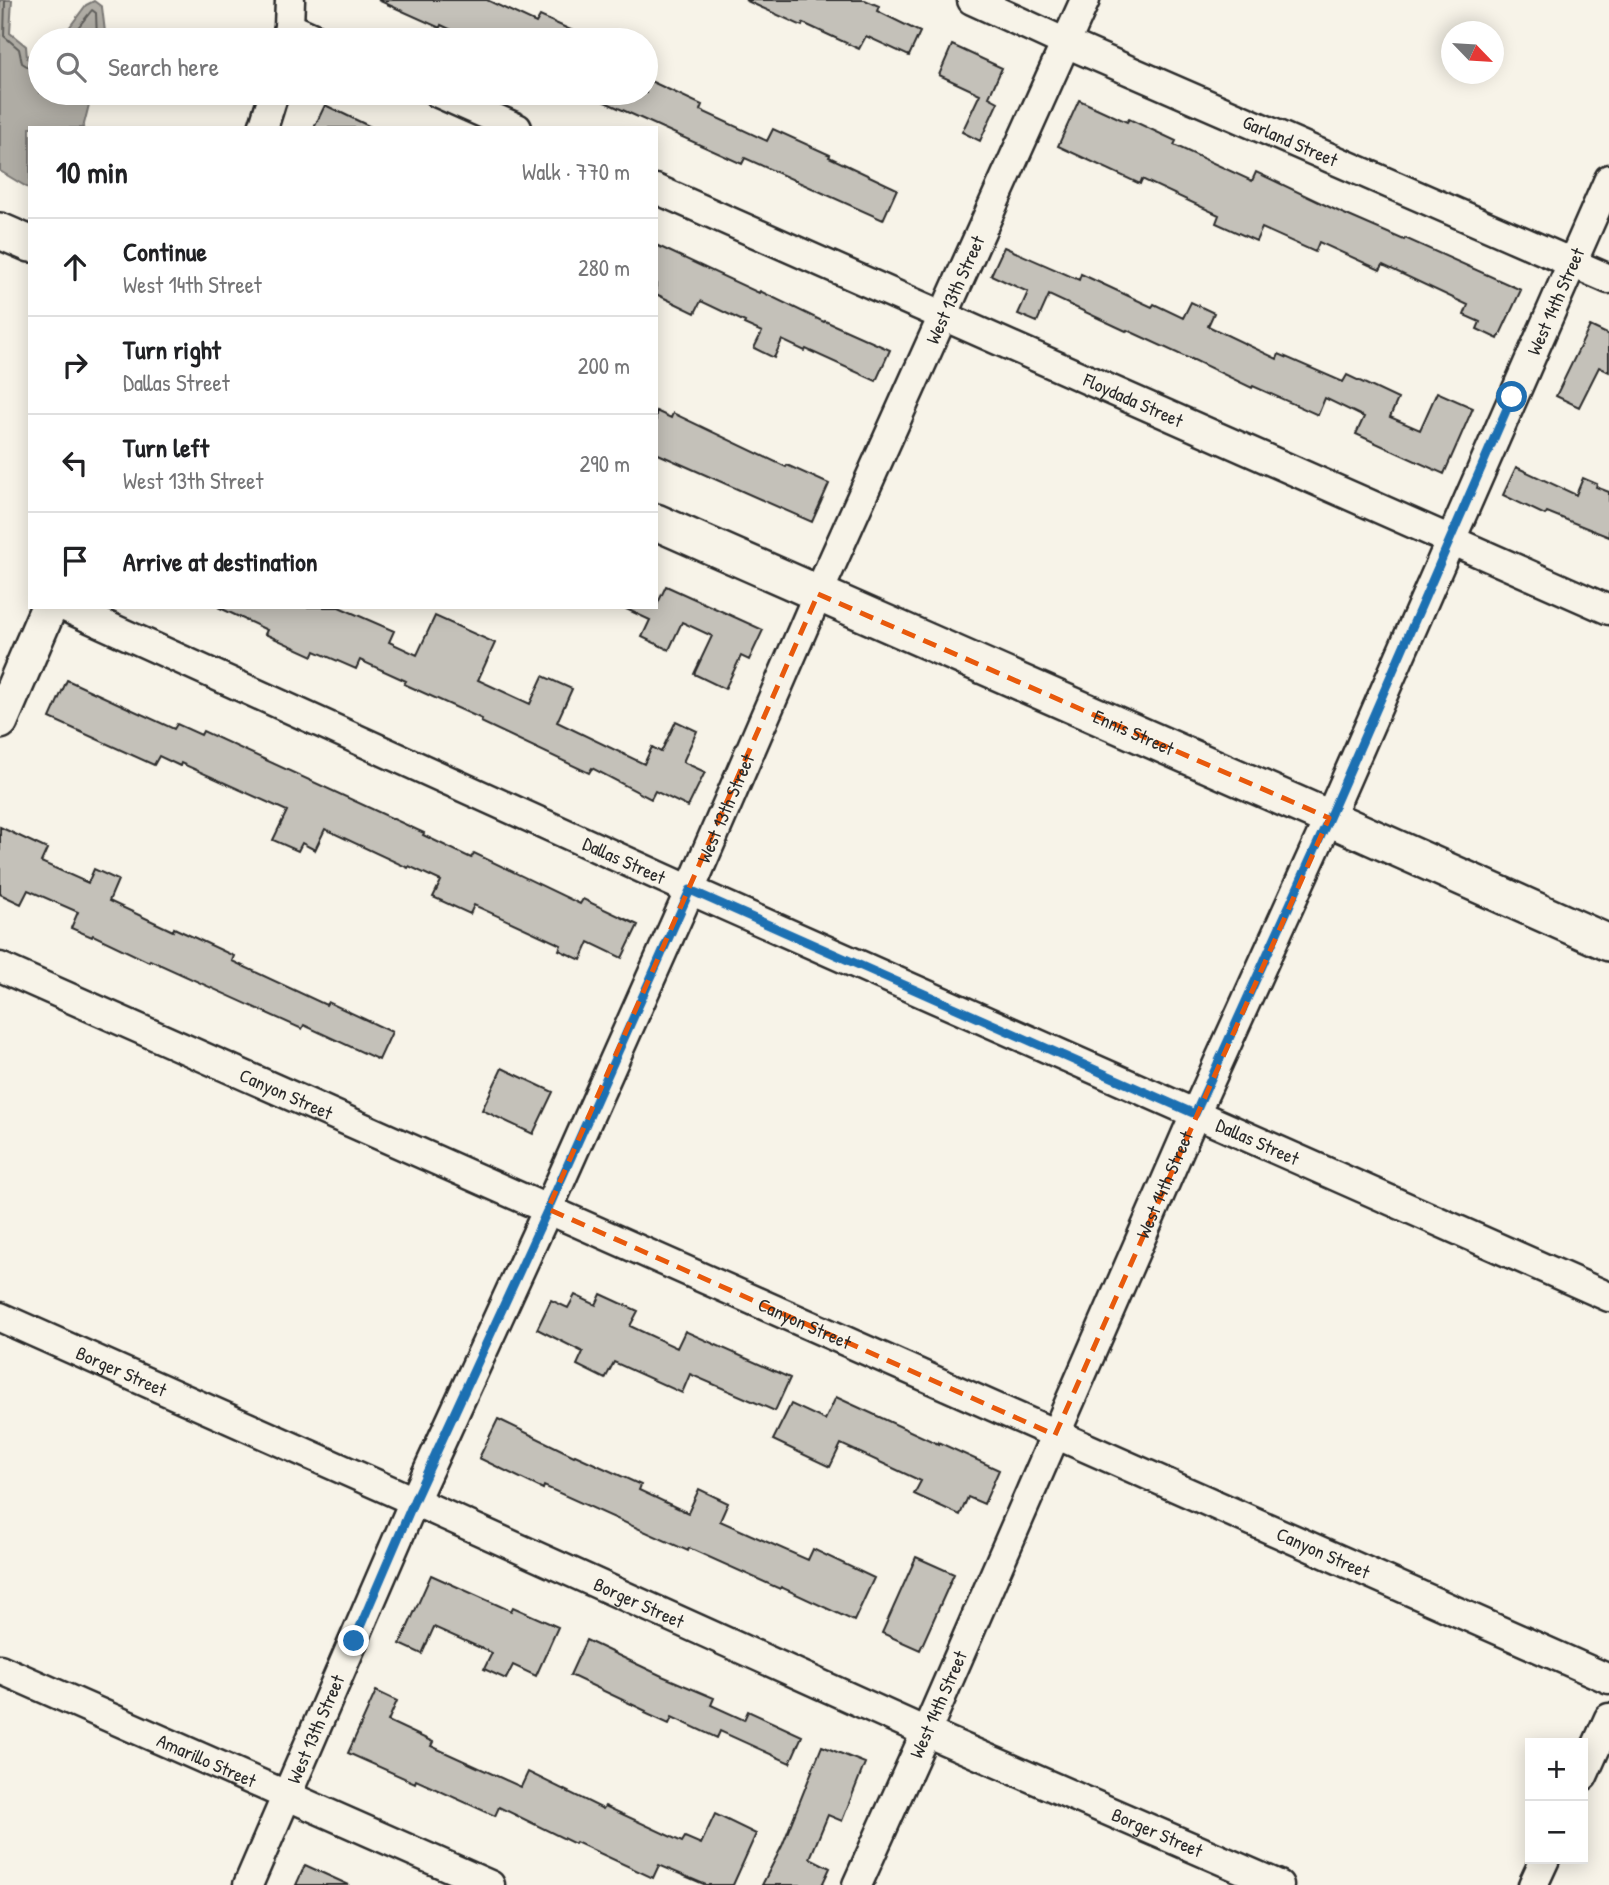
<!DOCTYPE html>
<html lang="en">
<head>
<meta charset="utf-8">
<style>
	:root { --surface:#fff; --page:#f6f6f6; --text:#202124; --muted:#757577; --line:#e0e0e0 }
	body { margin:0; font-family:"Patrick Hand",sans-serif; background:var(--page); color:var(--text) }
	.controls { position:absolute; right:21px; bottom:21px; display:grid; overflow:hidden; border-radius:0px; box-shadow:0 4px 18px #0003 }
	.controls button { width:63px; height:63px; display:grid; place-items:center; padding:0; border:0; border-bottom:2px solid var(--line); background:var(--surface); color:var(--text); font:35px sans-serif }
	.compass { position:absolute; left:1441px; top:21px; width:63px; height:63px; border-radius:50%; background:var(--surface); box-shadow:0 4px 18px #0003; rotate:115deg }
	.stop { position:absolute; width:21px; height:21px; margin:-16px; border:5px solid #1f6fb2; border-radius:50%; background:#fff }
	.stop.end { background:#1f6fb2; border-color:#fff; box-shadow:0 2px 7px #0008 }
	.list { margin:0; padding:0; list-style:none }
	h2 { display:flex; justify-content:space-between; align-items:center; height:91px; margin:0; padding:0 28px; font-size:30px }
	h2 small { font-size:23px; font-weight:400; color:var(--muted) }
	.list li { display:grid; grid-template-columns:46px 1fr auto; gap:21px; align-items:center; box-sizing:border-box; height:98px; padding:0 28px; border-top:2px solid var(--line) }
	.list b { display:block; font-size:26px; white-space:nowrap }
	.list p { margin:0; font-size:23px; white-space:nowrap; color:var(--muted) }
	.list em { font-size:23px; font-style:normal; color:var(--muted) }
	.icon { flex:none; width:38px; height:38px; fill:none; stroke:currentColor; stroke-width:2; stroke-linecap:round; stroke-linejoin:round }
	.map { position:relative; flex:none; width:1609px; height:1885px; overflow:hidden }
	.search { position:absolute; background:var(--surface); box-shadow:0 4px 18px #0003; left:28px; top:28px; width:630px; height:77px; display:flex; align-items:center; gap:18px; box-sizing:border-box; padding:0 24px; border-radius:38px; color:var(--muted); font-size:26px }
	.panel { position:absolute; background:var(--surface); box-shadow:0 4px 18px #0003; left:28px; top:126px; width:630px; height:483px; border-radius:0px }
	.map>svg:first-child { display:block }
</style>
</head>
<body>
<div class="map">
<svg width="1609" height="1885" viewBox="0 0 1609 1885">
	<rect width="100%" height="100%" fill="#f7f3e8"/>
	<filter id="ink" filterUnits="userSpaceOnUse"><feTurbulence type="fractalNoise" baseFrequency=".0143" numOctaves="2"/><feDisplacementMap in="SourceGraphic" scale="14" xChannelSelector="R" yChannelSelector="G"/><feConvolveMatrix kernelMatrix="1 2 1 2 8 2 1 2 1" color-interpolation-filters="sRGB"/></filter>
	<g filter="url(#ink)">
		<!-- water -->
		<path fill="#afaca4" stroke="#7a7874" stroke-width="2" d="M0 0H12L10 33 26 46 27 58 36 64 40 62V93H92L83 128H30V189L0 171Z
			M94 1 102 7 105 32 104 40H60L86 5Z"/>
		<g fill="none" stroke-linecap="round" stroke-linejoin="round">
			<!-- shore -->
			<path stroke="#605f5b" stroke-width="2" d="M5 0 4 36 19 49 22 63 33 70H40
				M68 40 92 10 96 13 97 40"/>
		</g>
		<!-- building -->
		<path fill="#c4c1b9" stroke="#2b2b2b" stroke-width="2" d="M378 0H487L536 23 540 16 593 40H473L441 25 440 28Z
			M745 0H865L879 6 877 11 920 32 909 56 866 36 859 49 803 23 802 26Z
			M952 45 1002 68 989 97 998 102 980 141 962 132 980 94 939 75Z
			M646 79 702 105 700 110 767 141 773 129 830 155 829 157 897 189 883 220 745 158 742 164 585 93H646Z
			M1079 100 1127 122 1129 119 1176 141 1174 145 1252 181 1256 172 1342 213 1404 240 1405 238 1521 290 1498 339 1477 329 1480 322 1464 315 1468 305 1383 265 1380 270 1319 242 1315 252 1262 228 1256 241 1216 223 1219 215 1142 179 1140 184 1058 146Z
			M325 105 373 128H314Z
			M656 245 759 293 760 291 824 322 825 321 890 350 876 381 806 349 805 351 782 340 774 358 754 348 762 332 744 324 745 322 701 301 695 313 656 294Z
			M1004 247 1079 280 1081 274 1152 307 1154 304 1183 318 1191 302 1214 313 1208 326 1277 359 1279 354 1343 382 1347 375 1398 399 1390 417 1420 430 1437 392 1473 408 1444 474 1356 434 1364 417 1325 398 1318 415 1253 386 1252 388 1192 359V360L1127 330 1126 331 1049 295 1037 322 1018 314 1028 292 991 275Z
			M1590 326 1609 335V372L1599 367 1579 407 1556 396Z
			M656 411 671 418 673 413 786 467 787 465 829 484 812 522 656 453Z
			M1516 467 1576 495 1583 478 1597 484 1596 487 1609 492V537L1547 512 1545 515 1503 495Z
			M666 586 763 630 749 660 741 656 725 689 694 674 712 636 682 622 669 650 642 637 650 620 622 607H656Z
			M218 607H339L394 631 389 642 417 655 435 616 495 643 478 680 530 704 543 676 572 689 557 722 644 764 652 747 661 752 676 721 697 731 683 762 705 772 688 807 655 791 651 799 592 768 589 773 481 722 482 719 404 684 406 681 360 660 356 669 315 651 313 656 265 634 267 630Z
			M67 680 174 729 177 724 201 735 203 731 424 833 423 835 471 858 474 853 580 904 583 899 638 925 622 958 589 942 581 960 559 950 561 945 474 905 470 914 433 897 441 881 409 866 408 868 325 829 315 850 302 843 298 851 273 840 287 811 181 763 180 766 159 756 154 765 50 718Z
			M0 827 47 849 41 862 88 883 94 869 118 880 109 901 173 931 174 928 234 956 232 961 326 1005 328 1002 392 1032 379 1060 304 1025 302 1029 150 960 149 962 93 935 92 937 71 928 78 912 28 890 21 904 0 894Z
			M502 1068 553 1092 533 1134 482 1110Z
			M601 1294 638 1311 630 1326 677 1348 685 1331 790 1378 775 1411 690 1374 682 1393 614 1362 605 1379 577 1365 583 1352 537 1329 551 1300 568 1308 575 1295 596 1305Z
			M836 1397 938 1444V1442L999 1470 984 1504 968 1497 960 1515 914 1494 921 1481 841 1444 830 1467 773 1440 791 1404 825 1420Z
			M498 1419 574 1456 575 1455 641 1485 639 1490 688 1513 699 1489 728 1503 720 1521 808 1560 813 1549 874 1578 854 1621 781 1587 780 1589 689 1548 688 1551 544 1486 543 1489 479 1458Z
			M916 1557 954 1574 920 1650 882 1633Z
			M431 1575 511 1611 513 1607 558 1627 536 1676 513 1665 506 1679 484 1669 492 1653 434 1627 422 1654 400 1644Z
			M586 1640 662 1676 714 1698 711 1705 744 1720 748 1711 802 1736 790 1763 720 1731 717 1738 672 1717 669 1724 645 1713 646 1711 570 1675Z
			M376 1691 397 1701 388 1721 433 1742 431 1746 521 1787 528 1772 603 1809 605 1806 682 1842 685 1837 701 1844 715 1814 756 1834 733 1885H706L659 1865 653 1878 576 1842 575 1844 499 1807 495 1816 416 1780 415 1783 348 1753Z
			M822 1746 865 1763 842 1821 828 1815 810 1858 830 1868 822 1885H762L782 1846Z
			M305 1865 349 1885H296Z"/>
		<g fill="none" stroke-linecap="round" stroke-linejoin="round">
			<defs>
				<g id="minor">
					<path id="s1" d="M972 0 1066 43 1609 279"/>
					<path d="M289 27 318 40"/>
					<path d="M286 40 289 27 290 0"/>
					<path d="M438 93 517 128"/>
					<path d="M263 128 274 93"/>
					<path id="s2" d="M656 189 1609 610"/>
					<path id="s3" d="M65 607 690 890 1609 1297"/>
					<path id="s4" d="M0 967 1609 1679"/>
					<path id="s5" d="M0 1317 414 1501 926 1732 1279 1885"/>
					<path id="s6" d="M0 1669 490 1885"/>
					<path d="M1583 1776 1609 1718"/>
					<path id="s7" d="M248 1885 414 1501 548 1209 690 890 818 594 1085 0"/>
					<path id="s8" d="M857 1885 926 1732 1195 1114 1329 818 1609 179"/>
					<path d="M1533 1885 1545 1859"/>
				</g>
				<g id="major">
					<path d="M0 231 30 244"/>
					<path id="s9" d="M656 522 1329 818 1609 943"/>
					<path d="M0 721 49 607"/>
				</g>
			</defs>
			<!-- minor casing -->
			<use href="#minor" stroke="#2b2b2b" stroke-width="33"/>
			<!-- major casing -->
			<use href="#major" stroke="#2b2b2b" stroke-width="40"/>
			<!-- minor -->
			<use href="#minor" stroke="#f7f3e8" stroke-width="28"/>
			<!-- major -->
			<use href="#major" stroke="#f7f3e8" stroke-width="35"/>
		</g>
	</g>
	<g fill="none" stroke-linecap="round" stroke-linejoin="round" filter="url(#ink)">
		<!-- route -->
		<path stroke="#1f6fb2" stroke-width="9" d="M354 1641 414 1501 548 1209 690 890 1195 1114 1329 818 1512 397"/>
	</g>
	<!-- marked area -->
	<path fill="none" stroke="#e8590c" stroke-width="5" stroke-dasharray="14 9" stroke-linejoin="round" d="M818 594 1329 818 1055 1435 548 1209Z"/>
	<g text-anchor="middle" stroke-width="7" stroke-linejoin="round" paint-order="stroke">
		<!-- street labels -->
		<g font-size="19" fill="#2b2b2b" stroke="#f7f3e8">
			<text dy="7" stroke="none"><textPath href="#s1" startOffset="348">Garland Street</textPath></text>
			<text dy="7" stroke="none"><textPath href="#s7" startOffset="1745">West 13th Street</textPath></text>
			<text dy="7" stroke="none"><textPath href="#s8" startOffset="1731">West 14th Street</textPath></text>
			<text dy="7" stroke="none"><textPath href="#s2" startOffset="522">Floydada Street</textPath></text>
			<text dy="7" stroke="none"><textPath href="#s9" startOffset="522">Ennis Street</textPath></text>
			<text dy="7" stroke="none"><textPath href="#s7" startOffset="1178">West 13th Street</textPath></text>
			<text dy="7" stroke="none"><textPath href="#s3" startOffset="614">Dallas Street</textPath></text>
			<text dy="7" stroke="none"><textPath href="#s4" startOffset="313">Canyon Street</textPath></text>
			<text dy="7" stroke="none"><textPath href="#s3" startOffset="1307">Dallas Street</textPath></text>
			<text dy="7" stroke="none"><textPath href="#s8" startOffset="765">West 14th Street</textPath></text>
			<text dy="7" stroke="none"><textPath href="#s4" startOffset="880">Canyon Street</textPath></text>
			<text dy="7" stroke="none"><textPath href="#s5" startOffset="133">Borger Street</textPath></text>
			<text dy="7" stroke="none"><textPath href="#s4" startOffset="1447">Canyon Street</textPath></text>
			<text dy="7" stroke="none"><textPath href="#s5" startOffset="700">Borger Street</textPath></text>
			<text dy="7" stroke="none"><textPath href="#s8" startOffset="198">West 14th Street</textPath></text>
			<text dy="7" stroke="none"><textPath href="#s7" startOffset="170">West 13th Street</textPath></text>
			<text dy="7" stroke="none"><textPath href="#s6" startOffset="226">Amarillo Street</textPath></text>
			<text dy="7" stroke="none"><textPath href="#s5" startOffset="1267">Borger Street</textPath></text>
		</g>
	</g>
</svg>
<div class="controls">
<button>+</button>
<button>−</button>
</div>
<svg class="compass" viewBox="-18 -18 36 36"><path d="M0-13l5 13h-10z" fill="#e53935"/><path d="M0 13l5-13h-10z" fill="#757577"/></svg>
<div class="stop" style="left:1512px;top:397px"></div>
<div class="stop end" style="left:354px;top:1641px"></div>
<div class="search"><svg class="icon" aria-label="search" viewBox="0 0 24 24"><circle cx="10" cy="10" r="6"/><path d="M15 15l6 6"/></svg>Search here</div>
<section class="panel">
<h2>10 min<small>Walk · 770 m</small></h2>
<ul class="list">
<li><svg class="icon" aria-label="ahead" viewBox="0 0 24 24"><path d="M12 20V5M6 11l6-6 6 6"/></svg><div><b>Continue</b><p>West 14th Street</p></div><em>280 m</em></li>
<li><svg class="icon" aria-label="right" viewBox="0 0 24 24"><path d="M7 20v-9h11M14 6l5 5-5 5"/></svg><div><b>Turn right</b><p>Dallas Street</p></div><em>200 m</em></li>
<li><svg class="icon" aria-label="left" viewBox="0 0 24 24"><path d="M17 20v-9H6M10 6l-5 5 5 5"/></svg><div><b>Turn left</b><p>West 13th Street</p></div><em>290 m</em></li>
<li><svg class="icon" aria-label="arrive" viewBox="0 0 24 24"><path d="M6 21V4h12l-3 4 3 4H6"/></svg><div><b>Arrive at destination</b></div></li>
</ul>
</section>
</div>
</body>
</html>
